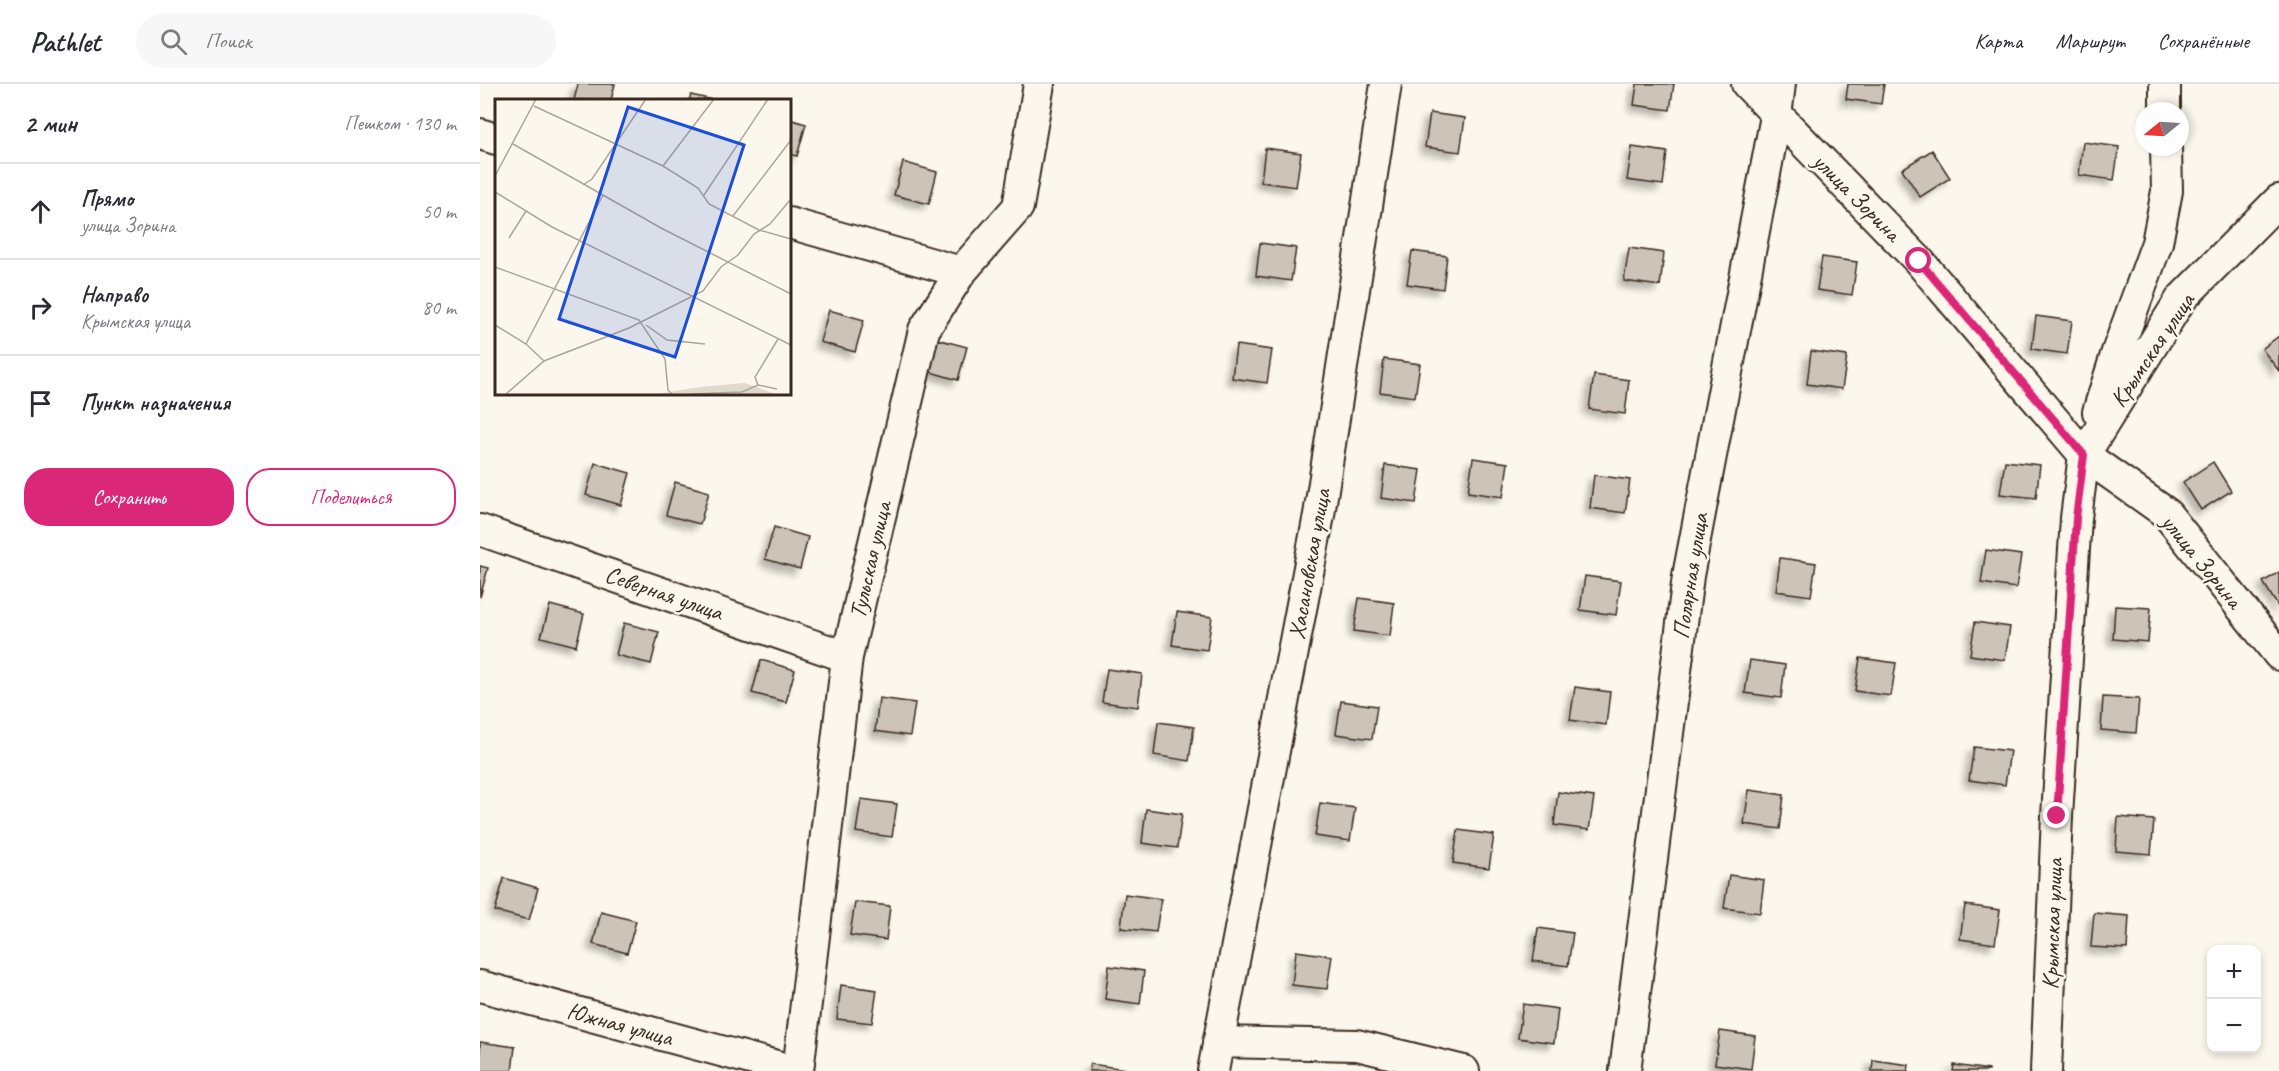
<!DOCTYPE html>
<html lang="ru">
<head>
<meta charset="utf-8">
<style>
	:root { --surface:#fff; --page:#f7f7f7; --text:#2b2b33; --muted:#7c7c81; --line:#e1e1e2; --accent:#db2777 }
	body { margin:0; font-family:Caveat,sans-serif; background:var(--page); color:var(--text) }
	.controls { position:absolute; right:18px; bottom:18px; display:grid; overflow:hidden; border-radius:12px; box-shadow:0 3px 9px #0003 }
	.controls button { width:54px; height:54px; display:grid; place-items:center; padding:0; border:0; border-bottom:2px solid var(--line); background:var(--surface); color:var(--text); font:30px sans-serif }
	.compass { position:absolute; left:1655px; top:18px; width:54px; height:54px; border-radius:50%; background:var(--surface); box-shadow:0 3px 9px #0003; rotate:252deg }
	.stop { position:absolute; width:18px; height:18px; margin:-14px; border:4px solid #db2777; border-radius:50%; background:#fff }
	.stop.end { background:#db2777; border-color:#fff; box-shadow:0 2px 6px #0008 }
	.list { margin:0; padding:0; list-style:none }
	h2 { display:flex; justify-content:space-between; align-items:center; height:78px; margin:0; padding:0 24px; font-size:26px }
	h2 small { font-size:20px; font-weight:400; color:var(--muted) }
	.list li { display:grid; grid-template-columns:39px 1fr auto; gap:18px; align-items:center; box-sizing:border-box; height:96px; padding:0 24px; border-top:2px solid var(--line) }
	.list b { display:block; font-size:22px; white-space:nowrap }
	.list p { margin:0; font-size:20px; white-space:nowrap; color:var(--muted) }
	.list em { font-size:20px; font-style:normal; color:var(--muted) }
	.actions { display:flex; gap:12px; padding:18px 24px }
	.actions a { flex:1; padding:14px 0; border:2px solid var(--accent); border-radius:24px; text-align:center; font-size:21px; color:var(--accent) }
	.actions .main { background:var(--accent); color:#fff }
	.icon { flex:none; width:33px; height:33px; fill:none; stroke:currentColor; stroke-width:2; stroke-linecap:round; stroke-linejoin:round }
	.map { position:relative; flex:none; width:1799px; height:987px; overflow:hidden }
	header { display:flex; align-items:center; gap:36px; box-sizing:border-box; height:84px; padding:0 30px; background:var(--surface); border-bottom:2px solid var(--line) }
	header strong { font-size:28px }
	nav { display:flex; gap:33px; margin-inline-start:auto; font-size:21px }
	.search { width:420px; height:54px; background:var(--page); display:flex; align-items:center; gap:15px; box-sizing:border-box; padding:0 21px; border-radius:33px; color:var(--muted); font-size:22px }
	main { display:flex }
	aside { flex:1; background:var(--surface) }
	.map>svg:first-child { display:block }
</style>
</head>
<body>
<header>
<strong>Pathlet</strong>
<div class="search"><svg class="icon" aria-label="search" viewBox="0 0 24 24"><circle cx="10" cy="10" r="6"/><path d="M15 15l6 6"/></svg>Поиск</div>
<nav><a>Карта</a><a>Маршрут</a><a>Сохранённые</a></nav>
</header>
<main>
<aside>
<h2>2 мин<small>Пешком · 130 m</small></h2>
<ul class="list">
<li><svg class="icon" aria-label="ahead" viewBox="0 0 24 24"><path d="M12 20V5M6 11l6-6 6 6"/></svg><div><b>Прямо</b><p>улица Зорина</p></div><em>50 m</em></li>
<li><svg class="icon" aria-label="right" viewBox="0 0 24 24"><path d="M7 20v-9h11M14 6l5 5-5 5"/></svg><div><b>Направо</b><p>Крымская улица</p></div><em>80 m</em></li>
<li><svg class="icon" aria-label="arrive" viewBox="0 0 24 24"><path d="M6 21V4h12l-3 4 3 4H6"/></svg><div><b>Пункт назначения</b></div></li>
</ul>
<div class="actions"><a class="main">Сохранить</a><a>Поделиться</a></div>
</aside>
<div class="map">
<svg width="1799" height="987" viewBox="0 0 1799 987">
	<defs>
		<filter id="shadow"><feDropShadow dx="-5.5" dy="5.5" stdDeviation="3" flood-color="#0004"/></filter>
	</defs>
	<rect width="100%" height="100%" fill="#fbf7ec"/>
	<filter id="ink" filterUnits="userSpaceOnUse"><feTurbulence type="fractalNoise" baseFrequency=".0167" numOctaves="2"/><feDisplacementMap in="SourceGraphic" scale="12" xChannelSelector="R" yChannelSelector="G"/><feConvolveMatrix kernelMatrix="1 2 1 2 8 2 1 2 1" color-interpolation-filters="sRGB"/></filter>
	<g filter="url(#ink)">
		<!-- building -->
		<path fill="#ccc4b9" stroke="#3b2a1e" stroke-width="1.5" filter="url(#shadow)" d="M98 0H135L131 16H94Z
			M1157 0H1194L1190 26 1154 21Z
			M1368 0H1404L1401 20 1366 15Z
			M211 11 233 16H209Z
			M950 29 985 34 980 68 945 63Z
			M309 35 326 40 317 72 309 70Z
			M1603 58 1639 63 1634 96 1599 91Z
			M1152 63 1187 68 1183 101 1147 96Z
			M785 64 821 69 816 103 781 98Z
			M1452 66 1470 94 1440 113 1422 85Z
			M423 78 457 88 449 120 414 111Z
			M780 159 816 164 811 197 776 192Z
			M1149 164 1184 169 1180 202 1144 197Z
			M932 167 967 172 963 205 927 200Z
			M1342 173 1377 178 1372 211 1337 206Z
			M349 226 384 236 375 268 340 258Z
			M1556 232 1592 237 1587 270 1552 265Z
			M1799 252V287L1782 265Z
			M453 254 487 263 478 296 444 286Z
			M756 261 792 266 787 299 752 294Z
			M1331 267 1367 272 1362 305 1327 300Z
			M904 275 940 280 935 313 900 308Z
			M1114 291 1149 296 1145 330 1109 325Z
			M993 374 1028 379 1023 413 988 408Z
			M1525 377 1560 381 1556 414 1520 410Z
			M1733 378 1751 407 1721 426 1703 398Z
			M115 379 150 389 141 421 106 411Z
			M905 381 941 386 936 419 901 414Z
			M1114 391 1150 396 1145 429 1110 424Z
			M195 398 229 408 220 440 186 431Z
			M294 443 328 453 320 485 285 475Z
			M1506 466 1541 471 1536 504 1501 499Z
			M1300 474 1336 479 1331 512 1296 507Z
			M0 482 8 484 0 513Z
			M1799 488V524L1783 498Z
			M1105 492 1141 497 1136 531 1100 526Z
			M879 514 914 519 910 552 874 547Z
			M70 521 104 530 96 562 61 553Z
			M1635 522 1671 524 1668 558 1633 555Z
			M697 528 732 533 727 566 692 561Z
			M1495 538 1530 543 1525 576 1490 571Z
			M144 539 179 548 171 580 136 571Z
			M1380 574 1416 579 1411 612 1375 607Z
			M281 576 315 586 306 618 272 609Z
			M1270 576 1305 581 1301 614 1265 609Z
			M627 585 662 590 658 623 622 618Z
			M1095 603 1130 608 1126 641 1090 636Z
			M1623 613 1659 615 1656 649 1621 646Z
			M399 614 435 619 430 652 395 647Z
			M861 617 897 622 892 655 856 650Z
			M678 638 714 643 709 677 674 671Z
			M1494 663 1530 667 1525 701 1489 696Z
			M1269 706 1304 711 1300 745 1264 740Z
			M1078 708 1114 713 1109 746 1074 741Z
			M381 715 417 720 412 753 376 748Z
			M840 719 875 724 870 757 835 752Z
			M666 725 702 730 697 764 662 759Z
			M1638 733 1674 736 1671 770 1636 767Z
			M978 746 1014 751 1009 784 973 779Z
			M1249 791 1284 796 1280 829 1244 824Z
			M24 794 58 804 49 836 15 827Z
			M645 810 681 815 676 848 641 844Z
			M375 818 410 822 406 856 370 851Z
			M1485 821 1520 826 1515 860 1480 855Z
			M121 828 156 837 147 869 113 860Z
			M1614 829 1649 832 1647 865 1611 863Z
			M1058 844 1093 849 1088 882 1053 877Z
			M816 867 852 872 847 905 812 901Z
			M629 882 664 887 660 920 625 915Z
			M361 901 397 906 392 939 357 935Z
			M1043 920 1078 925 1074 959 1038 954Z
			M1240 947 1275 952 1271 985 1235 980Z
			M0 958 35 963 32 987H0Z
			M1393 976 1429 981 1428 987H1392Z
			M610 980 646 985 645 987H609Z
			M1474 981 1509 986V987H1473Z"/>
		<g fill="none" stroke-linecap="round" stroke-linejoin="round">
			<defs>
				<path id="street" d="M1267 0 1439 177 1604 371 1686 429 1799 571
					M1685 0V27
					M0 50 16 55
					M309 139 481 188
					M1618 328 1637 268 1677 159 1687 107 1686 63
					M0 446 367 573
					M0 902 315 987
					M738 958 877 961 984 987
					M318 987 367 573 444 246 481 188 538 123 559 0
					M733 987 839 431 906 0
					M1145 987 1208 492 1296 32 1300 0
					M1566 987 1577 732 1596 434 1604 371 1701 215 1799 116"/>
			</defs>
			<!-- street casing -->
			<use href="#street" stroke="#3b2a1e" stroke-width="34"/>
			<!-- street -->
			<use href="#street" stroke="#fbf7ec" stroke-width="30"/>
		</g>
	</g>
	<g fill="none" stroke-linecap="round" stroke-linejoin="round" filter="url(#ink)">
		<!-- route -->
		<path stroke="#db2777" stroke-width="8" d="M1439 177 1604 371 1596 434 1577 732"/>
	</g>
	<g text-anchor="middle" stroke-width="5" stroke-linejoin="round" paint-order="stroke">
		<!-- street labels -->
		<g font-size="24" fill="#3b2a1e" stroke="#fbf7ec">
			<text transform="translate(1377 113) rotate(45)" y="8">улица Зорина</text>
			<text transform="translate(1672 266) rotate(-56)" y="8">Крымская улица</text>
			<text transform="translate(390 476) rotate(-77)" y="8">Тульская улица</text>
			<text transform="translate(1722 477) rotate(51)" y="8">улица Зорина</text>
			<text transform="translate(829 480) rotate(-80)" y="8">Хасановская улица</text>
			<text transform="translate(1210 492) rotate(-81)" y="8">Полярная улица</text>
			<text transform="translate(184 509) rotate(19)" y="8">Северная улица</text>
			<text transform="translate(1572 840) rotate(-88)" y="8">Крымская улица</text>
			<text transform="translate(140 940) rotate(15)" y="8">Южная улица</text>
		</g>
	</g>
	<!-- overview -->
	<g transform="translate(15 15)">
		<rect width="296" height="296" fill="#fbf7ec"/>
		<path d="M250 284 281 295H161L205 288Z" fill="#dfd9ce"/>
		<path fill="none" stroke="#aea59a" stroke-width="1.5" d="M39 7 168 67 203 89 214 105 264 131 296 140M18 45 166 129 296 195M168 67 219 0M0 77 41 0M88 86 97 80 151 0M0 93 57 128 296 246M209 96 273 0M238 117 296 41M14 139 31 112M0 168 144 221 170 260 173 291 177 295M0 226 31 245 49 262M151 226 172 241 210 245M31 245 108 96M282 290 263 286 260 278 283 240M11 295 49 262 134 229 208 192 226 168 243 156 259 135 275 125 296 100M196 295 247 293 263 286"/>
		<path fill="#1d4ed8" fill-opacity="0.15" stroke="#1d4ed8" stroke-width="3" d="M133 8 249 46 180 258 64 220Z"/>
		<rect width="296" height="296" fill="none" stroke="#3b2a1e" stroke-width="3"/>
	</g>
</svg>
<div class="controls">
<button>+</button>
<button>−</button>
</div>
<svg class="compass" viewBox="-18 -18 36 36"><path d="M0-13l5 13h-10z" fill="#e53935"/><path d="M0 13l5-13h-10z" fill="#7c7c81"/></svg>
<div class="stop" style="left:1439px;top:177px"></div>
<div class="stop end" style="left:1577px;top:732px"></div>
</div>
</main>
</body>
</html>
